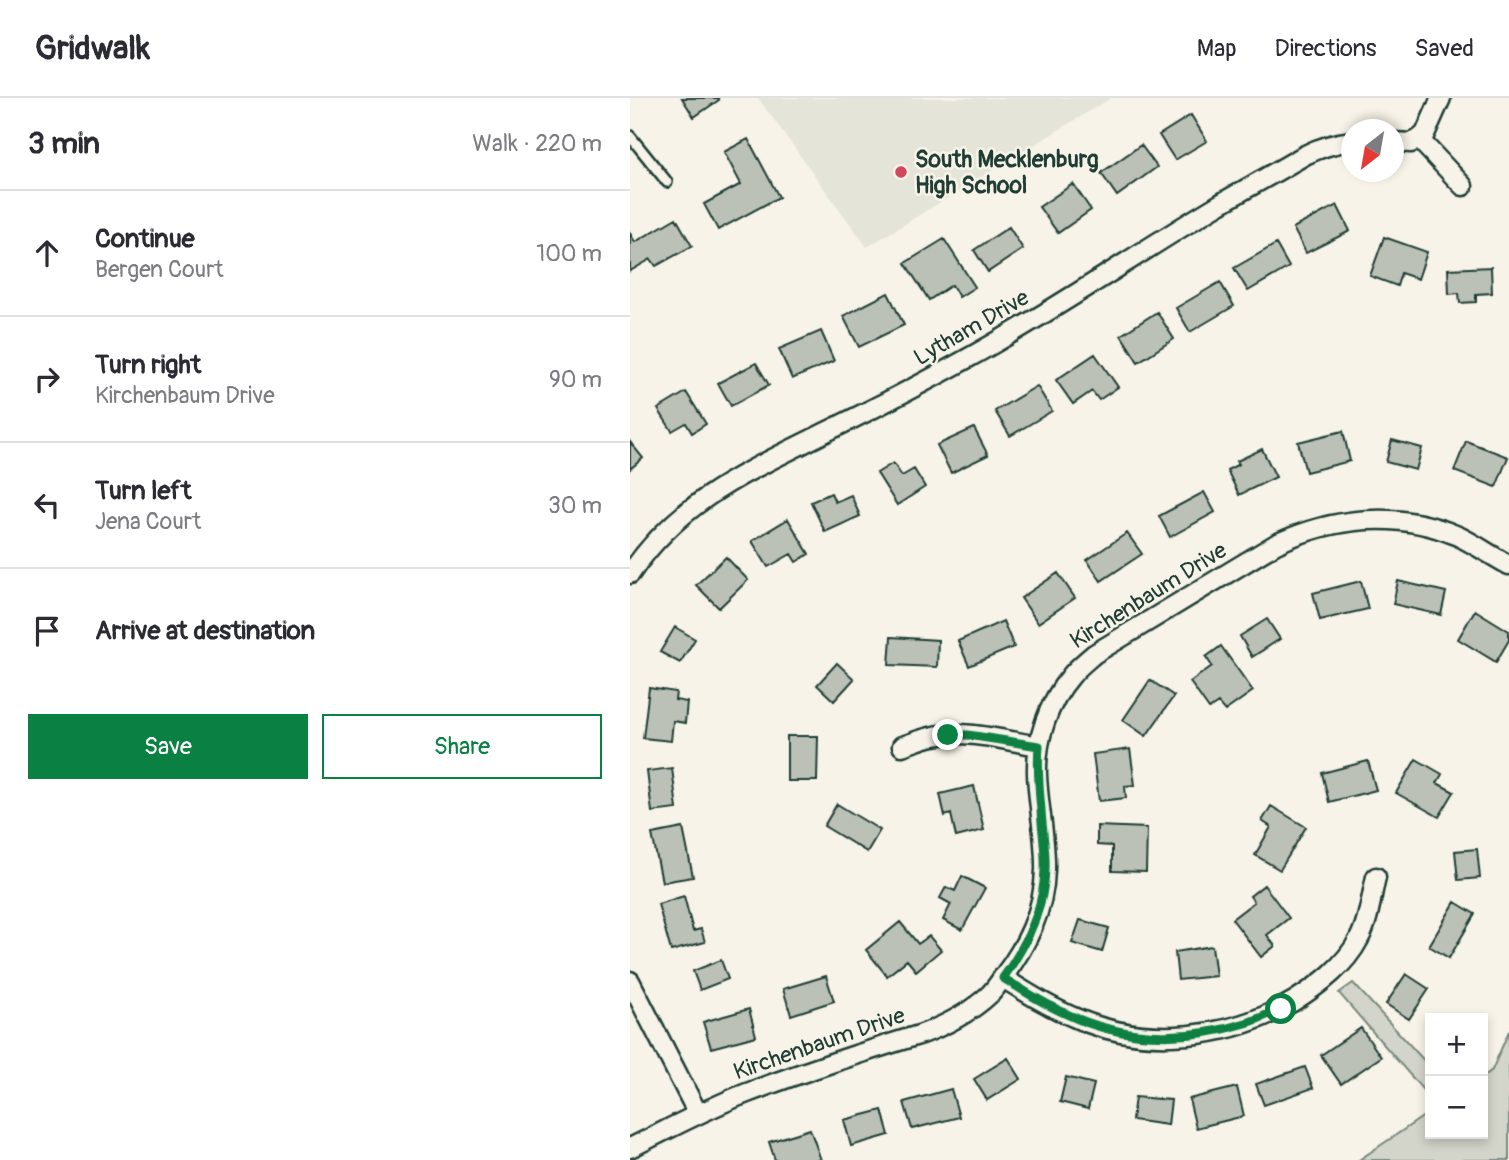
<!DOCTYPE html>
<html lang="en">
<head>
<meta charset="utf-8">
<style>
	:root { --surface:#fff; --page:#f2f2f3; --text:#2b2b33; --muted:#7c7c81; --line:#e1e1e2; --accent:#0b8043 }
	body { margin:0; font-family:Pangolin,sans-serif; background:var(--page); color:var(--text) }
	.controls { position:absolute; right:21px; bottom:21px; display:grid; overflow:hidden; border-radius:0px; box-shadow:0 4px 10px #0003 }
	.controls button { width:63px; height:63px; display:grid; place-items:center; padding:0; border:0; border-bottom:2px solid var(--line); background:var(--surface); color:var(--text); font:35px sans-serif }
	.compass { position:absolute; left:711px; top:21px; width:63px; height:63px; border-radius:50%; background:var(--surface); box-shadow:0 4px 10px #0003; rotate:211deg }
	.stop { position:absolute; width:21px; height:21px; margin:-16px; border:5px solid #0b8043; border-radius:50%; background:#fff }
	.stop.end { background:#0b8043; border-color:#fff; box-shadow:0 2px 7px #0008 }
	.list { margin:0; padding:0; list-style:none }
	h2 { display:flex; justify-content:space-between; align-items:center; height:91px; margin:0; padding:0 28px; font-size:30px }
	h2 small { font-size:23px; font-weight:400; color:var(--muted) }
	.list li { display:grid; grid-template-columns:46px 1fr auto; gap:21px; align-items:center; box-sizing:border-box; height:126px; padding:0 28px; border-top:2px solid var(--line) }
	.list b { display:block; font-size:26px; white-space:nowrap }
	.list p { margin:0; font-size:23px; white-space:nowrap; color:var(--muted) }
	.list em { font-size:23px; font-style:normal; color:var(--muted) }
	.actions { display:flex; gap:14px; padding:21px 28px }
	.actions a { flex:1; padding:16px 0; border:2px solid var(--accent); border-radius:0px; text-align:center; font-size:24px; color:var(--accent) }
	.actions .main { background:var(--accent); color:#fff }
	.icon { flex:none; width:38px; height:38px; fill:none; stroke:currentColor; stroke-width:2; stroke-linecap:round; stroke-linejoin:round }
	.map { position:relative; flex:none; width:879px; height:1062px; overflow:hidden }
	header { display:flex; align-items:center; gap:42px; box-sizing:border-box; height:98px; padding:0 35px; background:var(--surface); border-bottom:2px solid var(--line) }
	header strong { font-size:33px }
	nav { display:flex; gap:38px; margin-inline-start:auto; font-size:24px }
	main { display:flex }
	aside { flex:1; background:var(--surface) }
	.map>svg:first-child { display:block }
</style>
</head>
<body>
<header>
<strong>Gridwalk</strong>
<nav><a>Map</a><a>Directions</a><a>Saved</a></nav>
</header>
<main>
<aside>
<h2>3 min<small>Walk · 220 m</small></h2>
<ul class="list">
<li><svg class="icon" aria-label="ahead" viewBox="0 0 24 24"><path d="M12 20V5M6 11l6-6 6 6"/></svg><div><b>Continue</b><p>Bergen Court</p></div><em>100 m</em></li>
<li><svg class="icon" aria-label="right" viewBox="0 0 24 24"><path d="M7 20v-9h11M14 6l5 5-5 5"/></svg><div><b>Turn right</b><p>Kirchenbaum Drive</p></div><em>90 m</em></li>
<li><svg class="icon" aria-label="left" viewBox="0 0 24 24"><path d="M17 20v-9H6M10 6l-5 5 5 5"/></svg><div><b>Turn left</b><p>Jena Court</p></div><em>30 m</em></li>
<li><svg class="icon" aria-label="arrive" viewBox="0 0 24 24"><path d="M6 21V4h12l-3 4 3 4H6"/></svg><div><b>Arrive at destination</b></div></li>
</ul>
<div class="actions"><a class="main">Save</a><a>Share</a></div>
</aside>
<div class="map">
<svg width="879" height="1062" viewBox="0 0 879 1062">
	<rect width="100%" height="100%" fill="#f7f3e8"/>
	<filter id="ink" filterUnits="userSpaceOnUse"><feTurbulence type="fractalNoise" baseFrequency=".0143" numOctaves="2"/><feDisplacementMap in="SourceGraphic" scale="14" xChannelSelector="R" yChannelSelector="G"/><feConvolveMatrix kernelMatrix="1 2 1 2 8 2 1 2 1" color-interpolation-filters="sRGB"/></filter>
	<g filter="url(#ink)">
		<!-- built -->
		<path fill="#e5e4d9" d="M128 0H481L237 149Z"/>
		<!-- green -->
		<path fill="#d3d5ca" stroke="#79897f" stroke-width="2" d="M723 885 800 969V1000L709 895Z
			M879 933V1062H729L800 1014V1036H853V979L862 972Z"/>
		<!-- building -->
		<path fill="#bbc1b6" stroke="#1f3d34" stroke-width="2" d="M52 0H88L89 2 64 19Z
			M561 17 577 43 545 62 529 37Z
			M118 41 149 99 88 132 74 106 111 86 94 54Z
			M511 47 527 69 487 98 471 75Z
			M443 86 461 112 428 135 409 109Z
			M707 107 720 133 676 155 663 130Z
			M46 120 62 148 26 168 21 161 0 173V135L5 144Z
			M379 129 393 151 358 174 344 152Z
			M754 139 797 154 788 181 771 175 767 188 740 178Z
			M314 141 345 189 329 199 322 187 299 202 275 165Z
			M646 146 659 169 618 193 604 170Z
			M861 169 862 195 846 196V204L830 205 829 195 819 196 818 171Z
			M590 184 604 208 560 234 546 210Z
			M258 195 274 227 229 249 213 218Z
			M527 214 544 241 508 264 491 237Z
			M191 233 204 263 162 281 149 251Z
			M465 256 488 289 469 302 462 293 443 306 426 282Z
			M126 265 139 287 101 308 88 285Z
			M407 288 422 313 380 338 365 313Z
			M56 294 76 326 62 335 56 325 42 333 28 311Z
			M344 330 358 357 321 375 307 347Z
			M713 333 720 363 676 374 668 344Z
			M762 342 792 350 786 372 756 364Z
			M836 343 878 359 866 389 824 373Z
			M0 344 13 360 0 371Z
			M632 351 646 379 609 397 597 372 609 366 607 363Z
			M263 365 272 378 284 371 295 389 267 407 247 375Z
			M574 394 585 414 540 439 529 418Z
			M201 395 205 404 221 397 230 418 195 434 181 404Z
			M158 421 179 456 166 464 161 456 138 469 122 443Z
			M497 435 512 456 471 483 457 462Z
			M96 459 118 482 89 510 66 487Z
			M428 475 445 500 408 525 391 500Z
			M731 483 738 511 690 522 683 495Z
			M768 483 816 494 811 517 763 506Z
			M845 512 879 533V542L866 564 828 541Z
			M637 521 650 541 622 559 610 538Z
			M373 523 384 549 339 568 328 543Z
			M45 529 65 541 50 565 30 554Z
			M261 539 308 542 307 569 259 567Z
			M591 548 623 593 595 613 588 605 579 611 560 584 582 568 576 559Z
			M207 565 224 581 204 603 187 587Z
			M520 582 544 598 516 638 493 622Z
			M19 590 46 594 45 602 57 604 55 625 43 623 41 643 13 640Z
			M157 638H188L187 683H157Z
			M500 651 505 687 495 688 496 700 469 703 463 656Z
			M786 661 812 676 807 685 824 694 809 719 766 695Z
			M738 663 746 692 699 704 692 675Z
			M42 670 47 711 22 714 17 673Z
			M344 688 354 732 326 739 321 716 315 718 310 696Z
			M207 706 250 732 237 754 194 728Z
			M641 708 676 729 650 772 625 757 641 729 632 723Z
			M467 728 517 730 516 774 482 773V748L467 747Z
			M53 730 63 779 32 784 22 736Z
			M847 751 850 780 828 782 825 753Z
			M332 778 355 790 332 832 313 822 321 806 310 800 316 789 325 793Z
			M634 787 659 820 637 837 645 848 631 859 602 821 624 804 620 798Z
			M54 798 63 833 71 831 75 844 41 853 28 806Z
			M825 804 845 816 819 860 799 848Z
			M450 822 479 830 472 854 442 845Z
			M270 824 288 846 299 838 311 852 286 873 277 862 257 878 236 852Z
			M582 848 586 878 548 882 545 854Z
			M91 862 98 881 70 892 63 873Z
			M776 876 799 891 779 921 756 906Z
			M196 878 204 903 161 917 153 891Z
			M119 911 126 938 81 950 73 924Z
			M731 930 751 959 711 986 691 957Z
			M378 960 391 981 357 1002 344 981Z
			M675 969 683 990 634 1007 626 986Z
			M436 979 464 986 458 1011 430 1004Z
			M607 989 614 1018 566 1030 559 1001Z
			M321 991 329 1019 282 1031 274 1004Z
			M505 999 541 1002 538 1027 502 1022Z
			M252 1012 259 1037 221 1048 214 1022Z
			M180 1031 191 1062H145L139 1044Z"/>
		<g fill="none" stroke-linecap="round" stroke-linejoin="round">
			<defs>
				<path id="lane" d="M0 38 37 84"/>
				<path id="street" d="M789 41 795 36 811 0
					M764 44 781 45 789 41 833 88
					M0 476C50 402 117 374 194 335 243 311 292 286 340 259 425 212 505 157 588 107 617 90 646 74 675 57 689 50 705 45 722 43
					M272 648C282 645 293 640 304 638 336 631 377 643 409 648
					M373 880C397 895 421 910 448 921 517 950 600 941 664 903 689 887 715 868 729 841 739 823 741 799 746 779
					M0 883 68 1016
					M0 1050C39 1031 77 1010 117 995 175 973 233 954 292 936 316 927 341 914 360 896 365 891 369 885 373 879 397 847 414 813 415 772 416 740 408 708 407 676 406 641 418 605 441 578 447 570 456 563 464 556L646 446C703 419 769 412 828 438 845 446 862 458 879 467"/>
			</defs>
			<!-- lane casing -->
			<use href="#lane" stroke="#1f3d34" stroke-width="14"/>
			<!-- street casing -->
			<use href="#street" stroke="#1f3d34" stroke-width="23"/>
			<!-- lane -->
			<use href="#lane" stroke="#f7f3e8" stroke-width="9"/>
			<!-- street -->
			<use href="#street" stroke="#f7f3e8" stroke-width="18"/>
		</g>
	</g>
	<g fill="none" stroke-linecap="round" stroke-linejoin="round" filter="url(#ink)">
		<!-- route -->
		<path stroke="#0b8043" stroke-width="9" d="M318 637H338L409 648C407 670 409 690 411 712 412 732 416 752 415 771 414 812 396 848 373 880 397 895 421 910 448 921 501 943 562 942 616 925 628 922 639 915 651 911"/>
	</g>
	<!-- markers -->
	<circle fill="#d1495b" stroke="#f7f3e8" stroke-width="2.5" cx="271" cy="74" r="7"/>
	<g text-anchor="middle" stroke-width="5" stroke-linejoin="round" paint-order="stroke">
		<!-- poi labels -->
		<g font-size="23" font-weight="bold" fill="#1f3d34" stroke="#f7f3e8" text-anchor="start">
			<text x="285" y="69">South Mecklenburg<tspan x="285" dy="26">High School</tspan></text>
		</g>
		<!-- street labels -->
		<g font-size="23" fill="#1f3d34" stroke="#f7f3e8">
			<text transform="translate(341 229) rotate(-30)" y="8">Lytham Drive</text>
			<text transform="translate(518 497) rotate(-32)" y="8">Kirchenbaum Drive</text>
			<text transform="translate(189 945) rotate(-19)" y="8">Kirchenbaum Drive</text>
		</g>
	</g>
</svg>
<div class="controls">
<button>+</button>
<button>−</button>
</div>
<svg class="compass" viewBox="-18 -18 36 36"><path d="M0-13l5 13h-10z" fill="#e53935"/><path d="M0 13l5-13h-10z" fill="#7c7c81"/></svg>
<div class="stop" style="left:651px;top:911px"></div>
<div class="stop end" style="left:318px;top:637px"></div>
</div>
</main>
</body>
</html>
